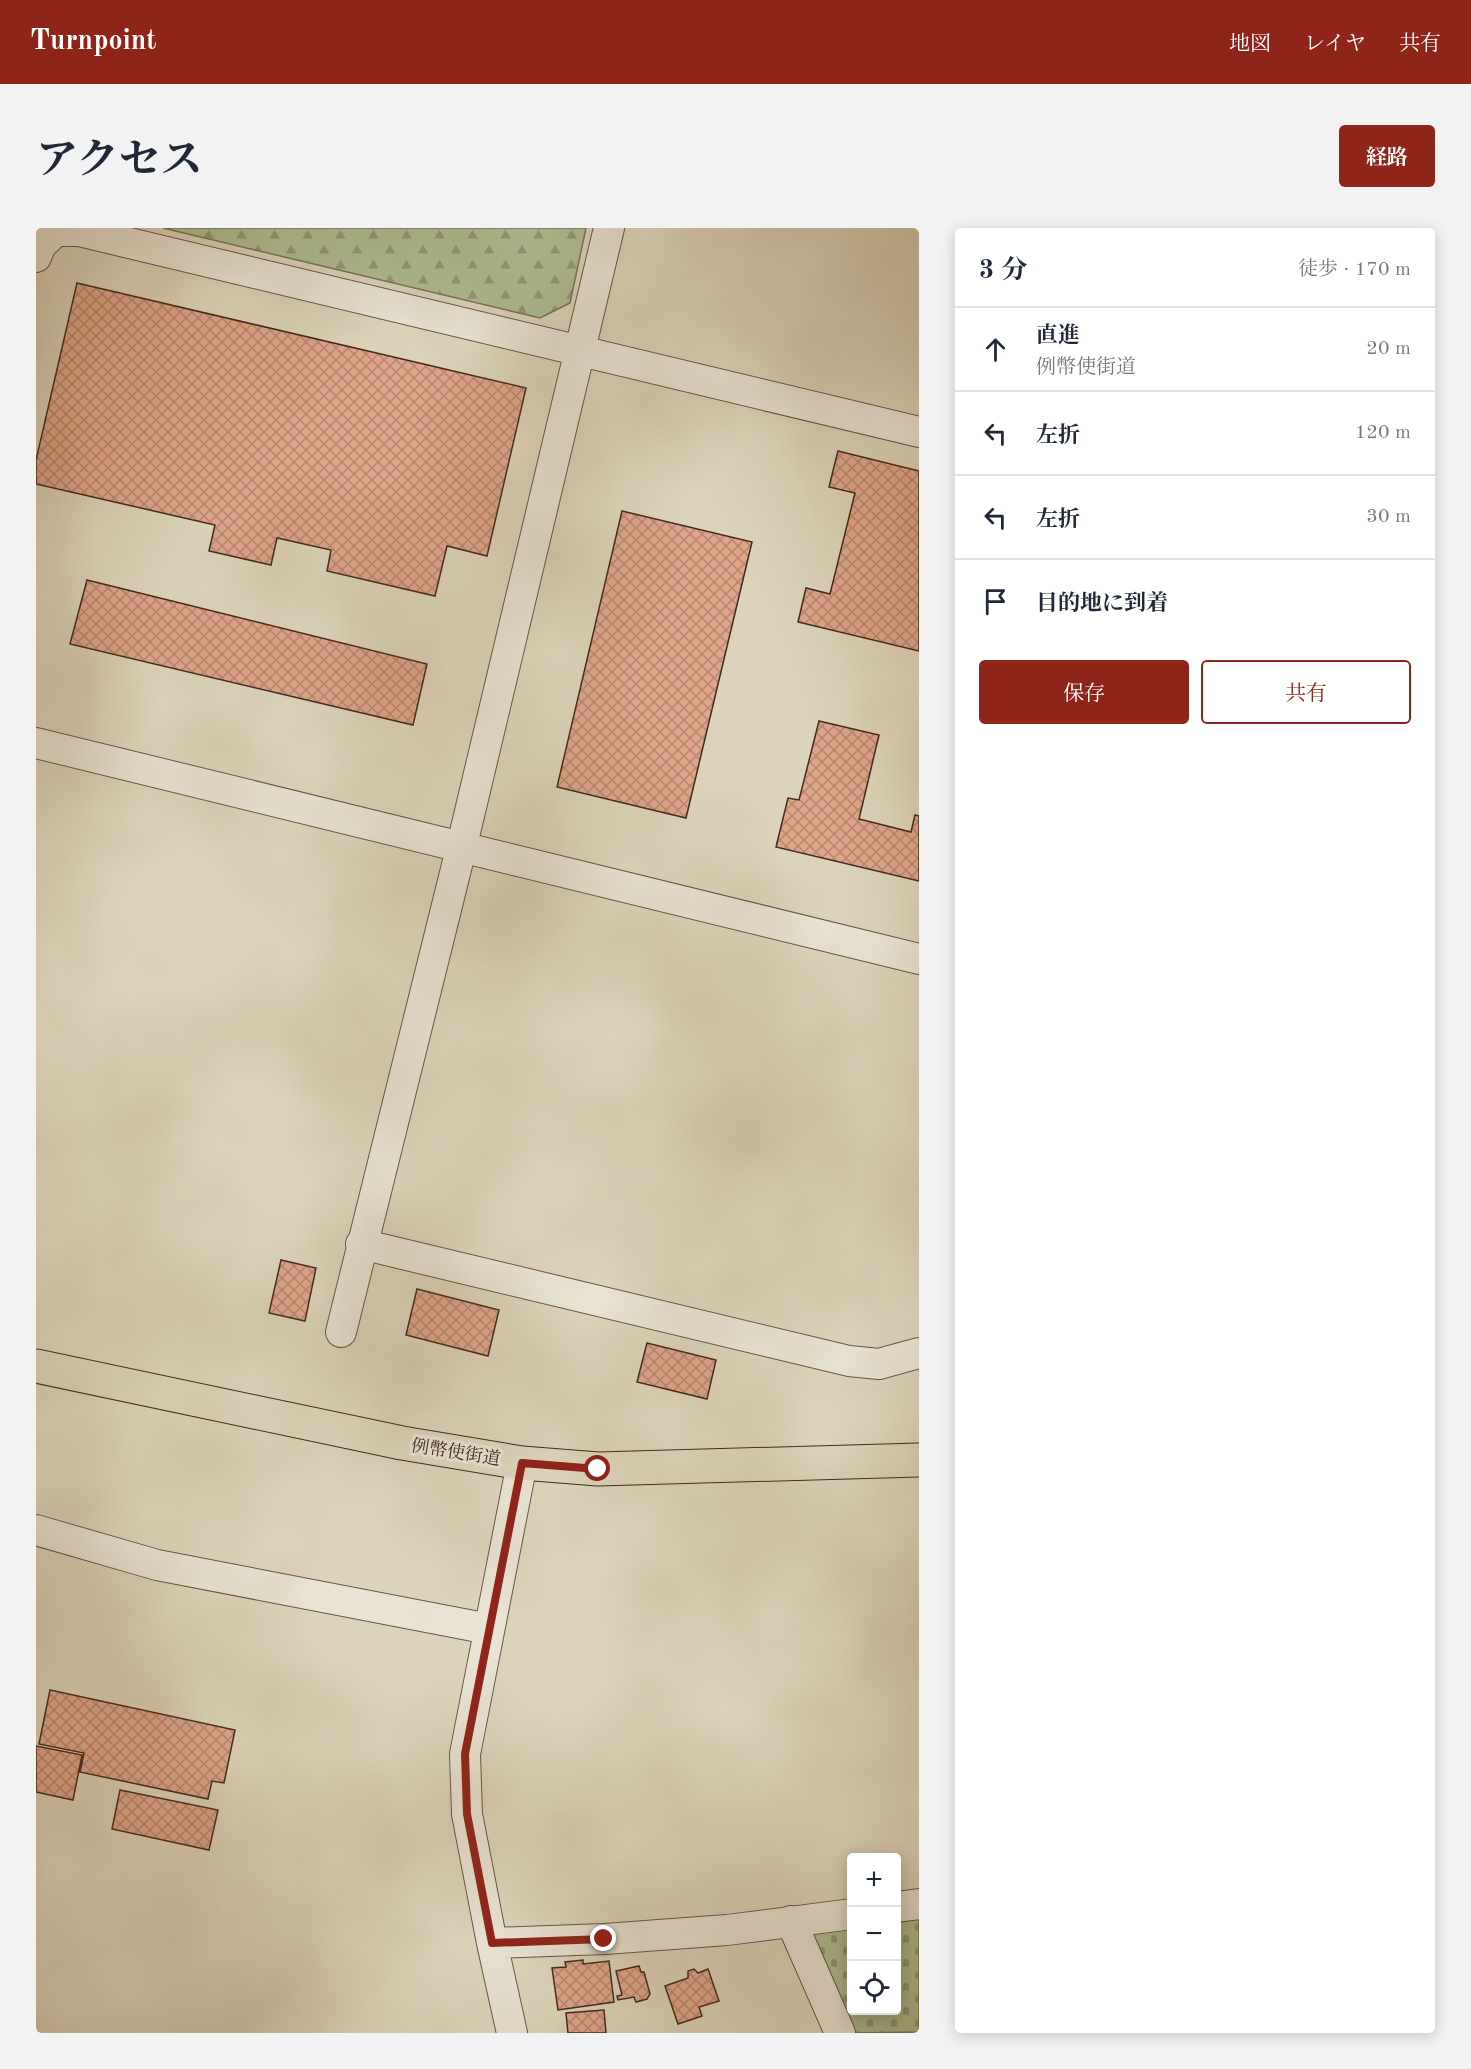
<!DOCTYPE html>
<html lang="ja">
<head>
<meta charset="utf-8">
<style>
	:root { --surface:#fff; --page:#f2f2f3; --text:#1f2937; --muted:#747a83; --line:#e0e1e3; --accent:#8f2418 }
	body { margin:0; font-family:"Old Standard TT","Noto Serif JP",serif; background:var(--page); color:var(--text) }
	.controls { position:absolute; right:18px; bottom:18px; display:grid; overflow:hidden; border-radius:6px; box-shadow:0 3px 15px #0003 }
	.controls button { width:54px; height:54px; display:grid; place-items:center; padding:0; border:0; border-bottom:2px solid var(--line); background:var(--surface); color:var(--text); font:30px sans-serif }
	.stop { position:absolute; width:18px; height:18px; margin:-14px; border:4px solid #8f2418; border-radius:50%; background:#fff }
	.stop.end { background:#8f2418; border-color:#fff; box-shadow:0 2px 6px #0008 }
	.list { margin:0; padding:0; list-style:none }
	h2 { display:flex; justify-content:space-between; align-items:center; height:78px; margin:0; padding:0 24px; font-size:26px }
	h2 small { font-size:20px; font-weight:400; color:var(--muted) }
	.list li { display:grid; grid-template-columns:39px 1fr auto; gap:18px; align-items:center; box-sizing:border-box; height:84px; padding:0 24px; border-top:2px solid var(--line) }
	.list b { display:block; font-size:22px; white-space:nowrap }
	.list p { margin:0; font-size:20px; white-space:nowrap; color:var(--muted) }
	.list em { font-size:20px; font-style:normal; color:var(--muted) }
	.actions { display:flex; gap:12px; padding:18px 24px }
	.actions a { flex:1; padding:14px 0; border:2px solid var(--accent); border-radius:6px; text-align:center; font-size:21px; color:var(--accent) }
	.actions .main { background:var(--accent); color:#fff }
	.icon { flex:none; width:33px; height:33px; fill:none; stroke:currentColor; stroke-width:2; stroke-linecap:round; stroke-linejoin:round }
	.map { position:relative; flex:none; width:883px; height:1805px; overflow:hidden; border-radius:6px }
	header { display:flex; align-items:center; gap:36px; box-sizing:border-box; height:84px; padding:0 30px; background:var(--accent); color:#fff }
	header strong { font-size:28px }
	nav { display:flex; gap:33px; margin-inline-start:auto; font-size:21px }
	.intro { display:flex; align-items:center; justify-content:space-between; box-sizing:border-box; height:144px; padding:0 36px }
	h1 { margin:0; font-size:42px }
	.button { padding:15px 27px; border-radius:6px; background:var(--accent); color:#fff; font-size:21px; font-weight:700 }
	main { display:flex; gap:36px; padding:0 36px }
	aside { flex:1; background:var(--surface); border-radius:6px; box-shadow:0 3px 15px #0003 }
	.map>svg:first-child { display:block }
</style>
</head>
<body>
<header>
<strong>Turnpoint</strong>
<nav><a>地図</a><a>レイヤ</a><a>共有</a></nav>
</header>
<div class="intro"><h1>アクセス</h1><a class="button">経路</a></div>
<main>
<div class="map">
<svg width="883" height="1805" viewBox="0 0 883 1805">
	<defs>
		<pattern id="forest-firs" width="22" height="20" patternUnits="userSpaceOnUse" patternTransform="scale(1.5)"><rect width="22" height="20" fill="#aebd91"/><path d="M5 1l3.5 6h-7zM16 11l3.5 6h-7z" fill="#8f9a76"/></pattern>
		<pattern id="cemetery-stones" width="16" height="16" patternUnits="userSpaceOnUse" patternTransform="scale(1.5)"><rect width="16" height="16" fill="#aebd91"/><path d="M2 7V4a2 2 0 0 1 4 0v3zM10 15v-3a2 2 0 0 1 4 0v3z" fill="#8f9a76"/></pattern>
		<pattern id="building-cross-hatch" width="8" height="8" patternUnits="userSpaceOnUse" patternTransform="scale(1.5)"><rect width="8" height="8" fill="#dea589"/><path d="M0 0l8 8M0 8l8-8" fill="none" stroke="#b6876f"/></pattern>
	</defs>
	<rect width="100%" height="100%" fill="#dcd4ba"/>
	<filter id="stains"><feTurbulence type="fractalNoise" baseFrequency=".00333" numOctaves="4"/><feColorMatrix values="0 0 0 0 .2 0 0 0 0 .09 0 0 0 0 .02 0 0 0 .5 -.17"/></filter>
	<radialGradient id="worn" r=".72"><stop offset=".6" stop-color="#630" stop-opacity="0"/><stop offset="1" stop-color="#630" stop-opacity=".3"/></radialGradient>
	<!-- forest -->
	<path fill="url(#forest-firs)" stroke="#787458" stroke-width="1.5" d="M127 0H550L534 75 504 90Z"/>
	<!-- cemetery -->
	<path fill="url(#cemetery-stones)" stroke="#787458" stroke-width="1.5" d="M883 1689V1804L819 1805 794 1753 775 1702 815 1697 816 1782H860L861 1692Z"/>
	<!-- building -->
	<path fill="url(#building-cross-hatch)" stroke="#432b1e" stroke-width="1.5" d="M41 55 490 160 451 328 411 318 399 368 291 343 295 322 241 310 235 337 173 323 179 297 0 256V232Z
		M802 223 883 243V423L762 394 770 360 794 366 819 265 793 259Z
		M586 283 716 314 650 590 521 559Z
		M51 352 391 436 377 497 34 416Z
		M783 493 843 507 823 591 875 604 879 587 883 588V653L740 619 752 570 763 572Z
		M245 1032 280 1040 269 1093 233 1085Z
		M381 1061 463 1082 452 1128 370 1107Z
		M611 1115 680 1132 671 1171 601 1154Z
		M14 1462 199 1502 188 1555 176 1553 172 1571 44 1544 48 1525 3 1516Z
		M0 1518 46 1527 37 1572 0 1564Z
		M84 1562 182 1582 173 1622 76 1601Z
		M547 1732V1736L573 1733 578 1774 522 1782 516 1740 530 1739 529 1734Z
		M603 1738 605 1744H608L614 1766 611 1771 600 1774 598 1769 582 1772 581 1768 586 1767 580 1743Z
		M658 1741 662 1745 672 1741 683 1773 663 1779 666 1788 642 1796 629 1758 652 1750V1743Z
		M568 1782 570 1805H532L530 1785Z"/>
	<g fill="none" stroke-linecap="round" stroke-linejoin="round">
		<defs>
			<path id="minor" d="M0 29 5 17 20 3H43L883 204
				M0 515 883 731
				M325 1016 813 1133 843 1136 883 1125
				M305 1104 426 617 573 0
				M0 1302 121 1337 453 1401
				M860 1679 883 1676
				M755 1693 804 1805
				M456 1715 569 1711 691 1702 816 1686
				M476 1805 456 1715 431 1586 429 1526 486 1235"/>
			<path id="major" d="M0 1138 366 1215 486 1235 562 1241 883 1232"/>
		</defs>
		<!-- minor casing -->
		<use href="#minor" stroke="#695545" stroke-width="32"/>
		<!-- major casing -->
		<use href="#major" stroke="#432b1e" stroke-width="35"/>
		<!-- minor -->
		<use href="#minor" stroke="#e8e3d2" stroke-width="30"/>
		<!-- major -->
		<use href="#major" stroke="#dcd4ba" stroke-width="33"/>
	</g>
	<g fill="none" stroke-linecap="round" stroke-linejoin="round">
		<!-- route -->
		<path stroke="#8f2418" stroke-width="8" d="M562 1241 486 1235 429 1526 431 1586 456 1715 568 1711"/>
	</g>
	<g text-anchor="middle" stroke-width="6" stroke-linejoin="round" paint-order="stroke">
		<!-- street labels -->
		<g font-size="18" fill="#432b1e" stroke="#e8e3d2">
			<text transform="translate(420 1224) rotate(9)" y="6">例幣使街道</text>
		</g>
	</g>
	<rect width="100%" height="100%" filter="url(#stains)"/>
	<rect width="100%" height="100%" fill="url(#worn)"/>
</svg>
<div class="controls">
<button>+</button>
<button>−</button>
<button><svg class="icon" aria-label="locate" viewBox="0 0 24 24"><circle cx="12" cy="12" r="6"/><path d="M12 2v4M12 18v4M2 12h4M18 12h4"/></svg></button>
</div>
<div class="stop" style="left:562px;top:1241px"></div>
<div class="stop end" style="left:568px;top:1711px"></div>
</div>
<aside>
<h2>3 分<small>徒歩 · 170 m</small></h2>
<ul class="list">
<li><svg class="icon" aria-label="ahead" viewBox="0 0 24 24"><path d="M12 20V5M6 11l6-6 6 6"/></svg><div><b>直進</b><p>例幣使街道</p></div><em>20 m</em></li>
<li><svg class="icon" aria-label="left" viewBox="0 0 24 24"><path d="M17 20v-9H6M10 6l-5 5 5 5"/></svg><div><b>左折</b></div><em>120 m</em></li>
<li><svg class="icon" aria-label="left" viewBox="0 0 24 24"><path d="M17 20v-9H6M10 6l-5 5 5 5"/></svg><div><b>左折</b></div><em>30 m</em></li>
<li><svg class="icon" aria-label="arrive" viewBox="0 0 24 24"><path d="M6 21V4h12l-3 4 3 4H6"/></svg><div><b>目的地に到着</b></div></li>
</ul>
<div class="actions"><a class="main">保存</a><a>共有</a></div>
</aside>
</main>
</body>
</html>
